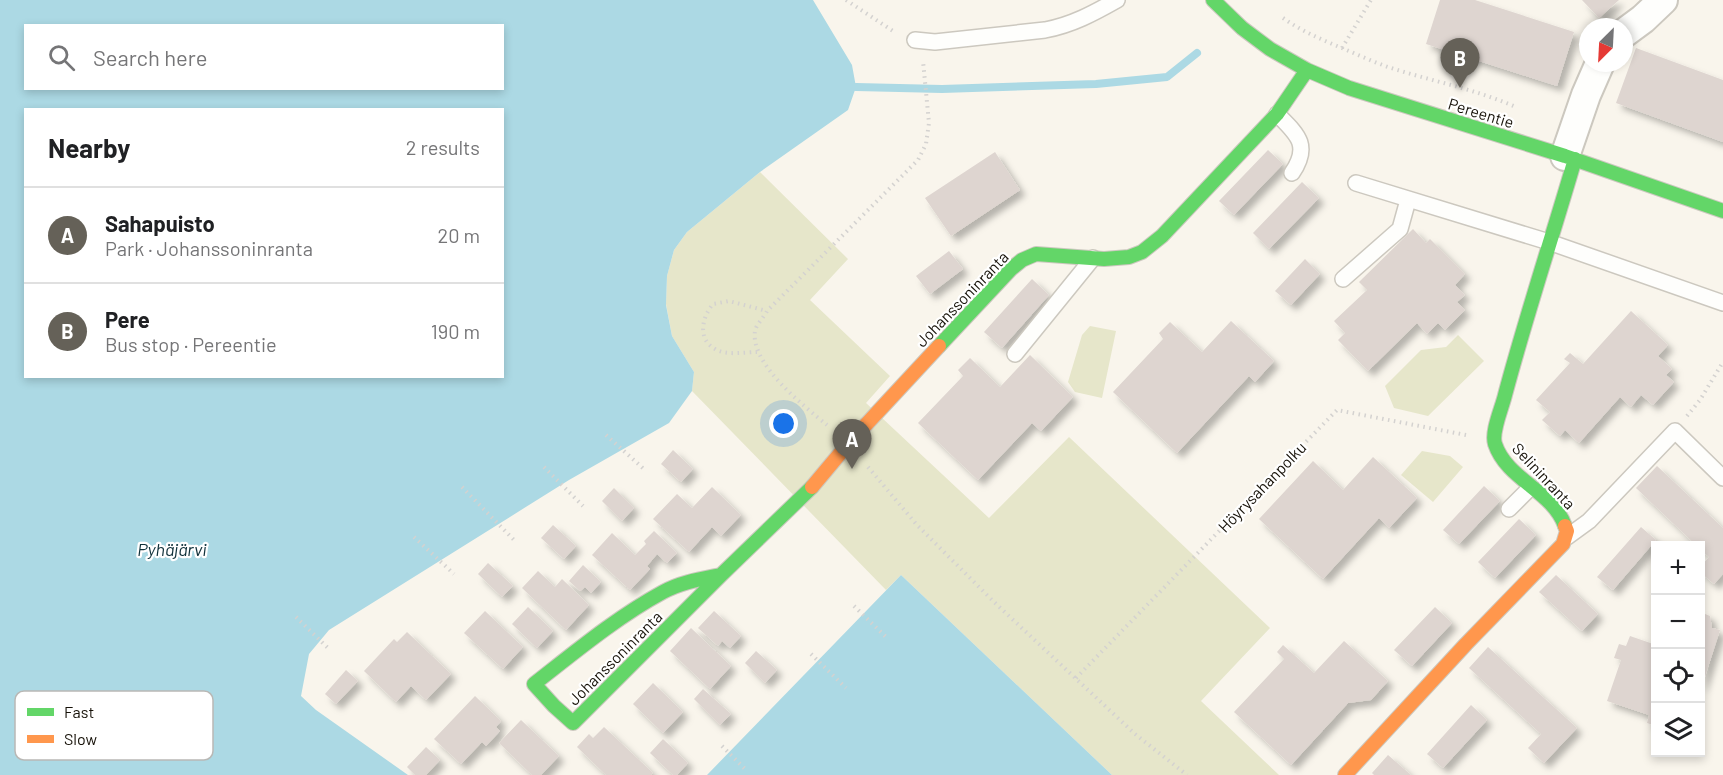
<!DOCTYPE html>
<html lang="en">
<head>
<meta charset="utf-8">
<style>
	:root { --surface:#fff; --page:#f6f6f6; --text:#202124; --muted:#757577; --line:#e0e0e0; --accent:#656158 }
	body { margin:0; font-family:Barlow,sans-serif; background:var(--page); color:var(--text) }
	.controls { position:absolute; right:18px; bottom:18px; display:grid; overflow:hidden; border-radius:0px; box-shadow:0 3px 9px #0003 }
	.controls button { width:54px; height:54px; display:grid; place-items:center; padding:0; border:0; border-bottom:2px solid var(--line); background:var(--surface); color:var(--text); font:30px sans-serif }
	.compass { position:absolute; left:1579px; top:18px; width:54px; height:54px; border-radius:50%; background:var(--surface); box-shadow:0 3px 9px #0003; rotate:204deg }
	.you { position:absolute; left:784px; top:424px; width:21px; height:21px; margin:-15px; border:4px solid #fff; border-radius:50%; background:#1a73e8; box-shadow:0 0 0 9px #1a73e833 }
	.badge { display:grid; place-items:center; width:39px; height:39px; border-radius:50%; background:var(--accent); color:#fff; font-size:20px; font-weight:700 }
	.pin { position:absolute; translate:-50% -50px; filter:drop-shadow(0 2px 3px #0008) }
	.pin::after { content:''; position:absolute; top:32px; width:21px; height:18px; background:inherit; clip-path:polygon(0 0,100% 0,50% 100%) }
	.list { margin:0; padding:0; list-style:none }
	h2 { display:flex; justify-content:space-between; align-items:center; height:78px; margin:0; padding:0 24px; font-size:26px }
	h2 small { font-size:20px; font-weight:400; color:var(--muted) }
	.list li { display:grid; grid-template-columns:39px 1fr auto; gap:18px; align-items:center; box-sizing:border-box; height:96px; padding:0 24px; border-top:2px solid var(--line) }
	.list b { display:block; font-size:22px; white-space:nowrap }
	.list p { margin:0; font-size:20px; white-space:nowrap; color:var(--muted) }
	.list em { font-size:20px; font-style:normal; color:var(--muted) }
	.icon { flex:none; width:33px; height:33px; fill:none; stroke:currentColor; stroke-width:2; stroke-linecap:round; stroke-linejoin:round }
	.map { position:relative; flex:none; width:1723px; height:775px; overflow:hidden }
	.search { position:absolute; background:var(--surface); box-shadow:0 3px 9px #0003; left:24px; top:24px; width:480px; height:66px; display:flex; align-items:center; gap:15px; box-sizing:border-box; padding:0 21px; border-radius:0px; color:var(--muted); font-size:22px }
	.panel { position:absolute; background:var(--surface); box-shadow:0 3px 9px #0003; left:24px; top:108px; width:480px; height:270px; border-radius:0px }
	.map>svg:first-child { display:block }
</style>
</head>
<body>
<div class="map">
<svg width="1723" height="775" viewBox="0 0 1723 775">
	<defs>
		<filter id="shadow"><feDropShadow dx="5.5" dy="5.5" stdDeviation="3" flood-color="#0004"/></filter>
	</defs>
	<rect width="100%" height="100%" fill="#f9f5ec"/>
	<!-- green -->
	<path fill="#e6e6ca" d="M760 172 848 259 810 300 890 376 866 403 989 518 1069 437 1270 628 1201 701 1279 775H1112L901 575 886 590 692 391 694 372 672 336 666 304 667 276 674 250 687 232Z
		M1090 326 1116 331 1102 398 1075 392 1068 382 1082 335Z
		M1458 335 1484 361 1428 416 1394 408 1385 386 1421 350 1446 347Z
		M1422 451 1450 456 1463 467 1433 502 1401 475Z"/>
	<!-- water -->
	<path fill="#acd9e4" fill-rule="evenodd" d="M0 0H813L852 65 856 87 848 110 760 172 687 232 674 250 667 276 666 305 672 336 694 372 692 391 669 423 569 480 329 630 309 654 301 696 316 710 408 775H0ZM26 26H502V88H26ZM26 110H502V376H26Z
		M901 575 1112 775H707Z"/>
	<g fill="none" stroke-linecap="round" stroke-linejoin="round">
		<!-- stream -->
		<path stroke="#acd9e4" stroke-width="8" d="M856 87 942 89 1096 84 1167 77 1197 53"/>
	</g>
	<!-- building -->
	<path fill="#ded5d0" filter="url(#shadow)" d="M1440 0H1475L1574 32 1557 86 1426 44Z
		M1582 0H1619L1599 18Z
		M1636 48 1723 80V142L1616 103Z
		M1268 150 1283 164 1234 215 1219 201Z
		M995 152 1020 190 951 236 925 198Z
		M1302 182 1319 198 1269 249 1253 233Z
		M1413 229 1426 243 1430 239 1465 274 1455 285 1465 295 1457 302 1465 310 1445 330 1438 323 1427 334 1417 323 1368 371 1338 340 1345 333 1334 321 1367 290 1359 282Z
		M949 251 963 269 930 294 916 276Z
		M1305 259 1320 274 1291 305 1275 291Z
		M1032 279 1049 295 1002 348 984 332Z
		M1631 311 1668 345 1658 356 1672 369 1666 375 1674 382 1653 405 1641 395 1631 407 1620 397 1579 443 1565 430 1560 436 1542 420 1550 412 1536 400 1570 363 1564 359 1570 353 1583 364Z
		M1231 321 1274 361 1255 382 1249 376 1177 453 1113 392 1163 339 1159 333 1170 322 1202 352Z
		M1030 355 1073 397 1041 431 1032 423 978 480 918 423 963 376 958 370 970 358 1000 387Z
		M673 450 693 469 681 482 661 464Z
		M1373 457 1417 498 1389 528 1379 518 1323 579 1259 519 1313 461 1343 490Z
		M1657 466 1723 528V574L1714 584 1700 572V567L1709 557 1700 549V546H1697L1636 488Z
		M1484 486 1500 501 1459 544 1443 530Z
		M712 487 741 515 721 536 712 527 689 552 653 519 677 494 692 508Z
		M614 488 634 508 622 521 602 501Z
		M1519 519 1536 535 1495 578 1478 562Z
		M553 525 576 546 564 559 541 538Z
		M1641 527 1656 540 1613 590 1597 577Z
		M654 531 677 553 667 563 657 554 647 566 650 569 630 590 592 555 612 533 635 555 646 544 644 541Z
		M488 563 513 586 502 597 478 574Z
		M583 565 601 582 591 593 585 587 580 591 569 581Z
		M538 571 555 587 562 579 589 605 566 630 522 588Z
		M1556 575 1598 614 1582 631 1539 592Z
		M528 607 553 631 537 648 512 624Z
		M1435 607 1452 623 1412 666 1394 650Z
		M485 611 523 647 503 669 464 633Z
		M714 611 741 636 730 648 722 641 718 646 698 628Z
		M1700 612 1710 616 1712 628 1720 630 1701 689Z
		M691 628 731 666 710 689 670 651Z
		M407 632 451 674 426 700 411 686 396 702 364 671 394 639 397 642Z
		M1630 636 1656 645V726L1647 723 1649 715 1607 701 1621 660 1614 658 1619 644 1626 646Z
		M1344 641 1388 681 1371 700 1348 703 1291 765 1234 712 1284 659 1277 652 1283 645 1314 673Z
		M1488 647 1577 728 1544 763 1528 748 1541 734 1469 668Z
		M756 651 777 670 765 683 745 663Z
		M346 670 358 681 336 704 325 694Z
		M653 683 683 712 663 733 633 704Z
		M703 689 731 714 720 725 694 699Z
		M475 696 501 721 496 727 500 731 486 746 482 742 461 764 434 739Z
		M1471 705 1487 720 1443 768 1427 754Z
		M521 720 559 756 541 775H532L499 743Z
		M604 727 653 773 651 775H606L577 747 589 734 593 738Z
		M663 739 688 763 677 775H673L650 753Z
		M426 747 440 760 426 775H415L407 767Z
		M1388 755 1411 775H1374L1372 773Z"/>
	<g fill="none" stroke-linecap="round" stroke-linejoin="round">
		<defs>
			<path id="lane" d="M915 40 935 42 1045 30C1072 25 1094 13 1117 0
				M1277 114C1297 134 1311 145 1292 173
				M1356 183 1549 242 1723 303
				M1343 279 1400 229 1408 200
				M1015 354 1093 258
				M1509 509 1531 487
				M1567 537 1589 521 1675 431 1723 478"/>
			<path id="street" d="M1624 33 1643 19 1663 0
				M1565 156 1586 95 1600 63"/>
			<path id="fast" d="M1213 0 1242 28 1270 49 1307 70 1349 88 1565 156 1723 211
				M939 346 1011 269 1022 260 1036 254 1104 259 1129 257 1142 252 1162 236 1277 114 1307 70
				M1565 526C1553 491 1507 480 1495 444 1491 432 1502 408 1505 395 1526 316 1552 238 1575 159
				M721 575C701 579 681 582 663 592 617 617 575 652 534 684L554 706 573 723 721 575 812 487"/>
			<path id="slow" d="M812 487 848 444 939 346
				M1345 775 1466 644 1563 544 1567 531 1565 526"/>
		</defs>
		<!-- lane casing -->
		<use href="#lane" stroke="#ccc8bf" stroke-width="18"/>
		<!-- street casing -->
		<use href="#street" stroke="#ccc8bf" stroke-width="32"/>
		<!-- fast casing -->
		<use href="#fast" stroke="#ccc8bf" stroke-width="16"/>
		<!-- slow casing -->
		<use href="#slow" stroke="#ccc8bf" stroke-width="16"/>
		<!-- path -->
		<path stroke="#d4d2d0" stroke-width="4" stroke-dasharray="1.5 4.5" stroke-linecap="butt" d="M846 0 896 33
			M1283 18C1300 30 1318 38 1337 46 1354 53 1371 61 1388 67 1431 81 1475 89 1516 107
			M1342 48 1371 0
			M757 352C745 352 726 356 715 349 697 339 702 317 713 304L729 301 767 311
			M1687 416 1700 400 1723 362
			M827 425C804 406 750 364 755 331 756 325 764 317 767 311L918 160 926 144 929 123 923 61
			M606 435 646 471
			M544 467 583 506
			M868 467 917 525 994 602 1135 734 1187 775
			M462 487 515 541
			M414 537 454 574
			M854 606 886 637
			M296 617 330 650
			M811 654 846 688
			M1076 678 1337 410 1466 435
			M722 746 746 770"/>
		<!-- lane -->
		<use href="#lane" stroke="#fefefc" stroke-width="15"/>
		<!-- street -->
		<use href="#street" stroke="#fefefc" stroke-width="28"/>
		<!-- fast -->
		<use href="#fast" stroke="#63d668" stroke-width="14"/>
		<!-- slow -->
		<use href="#slow" stroke="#ff974d" stroke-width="14"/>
	</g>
	<g text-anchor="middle" stroke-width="4.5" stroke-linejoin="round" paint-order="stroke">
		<!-- street labels -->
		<g font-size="16" fill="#161108" stroke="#fff">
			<text transform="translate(1481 113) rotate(17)" y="6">Pereentie</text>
			<text transform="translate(962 299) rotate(-46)" y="6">Johanssoninranta</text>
			<text transform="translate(1544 476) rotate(47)" y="6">Selininranta</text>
			<text transform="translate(1262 487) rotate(-46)" y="6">Höyrysahanpolku</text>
			<text transform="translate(615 658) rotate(-45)" y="6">Johanssoninranta</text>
		</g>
		<!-- water labels -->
		<g font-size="18" font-style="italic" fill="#10313a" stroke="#fff">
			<text x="172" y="556">Pyhäjärvi</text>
		</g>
	</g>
	<!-- legend -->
	<rect x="15" y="691" width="198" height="69" rx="9" fill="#fff" stroke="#b9b8b5" stroke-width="1.5"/>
	<rect x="27" y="708" width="27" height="8" fill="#63d668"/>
	<rect x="27" y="735" width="27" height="8" fill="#ff974d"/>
	<g font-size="16" fill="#161108">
		<text x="64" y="718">Fast</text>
		<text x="64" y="745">Slow</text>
	</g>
</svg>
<div class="controls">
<button>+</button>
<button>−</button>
<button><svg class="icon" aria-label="locate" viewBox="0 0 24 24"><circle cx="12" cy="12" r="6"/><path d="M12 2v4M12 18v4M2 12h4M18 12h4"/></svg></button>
<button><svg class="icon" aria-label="layers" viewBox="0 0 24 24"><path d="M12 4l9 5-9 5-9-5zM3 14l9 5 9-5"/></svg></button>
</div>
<svg class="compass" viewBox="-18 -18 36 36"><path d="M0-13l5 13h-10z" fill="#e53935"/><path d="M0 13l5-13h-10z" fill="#757577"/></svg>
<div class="you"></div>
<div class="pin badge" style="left:852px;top:469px">A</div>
<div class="pin badge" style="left:1460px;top:88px">B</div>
<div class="search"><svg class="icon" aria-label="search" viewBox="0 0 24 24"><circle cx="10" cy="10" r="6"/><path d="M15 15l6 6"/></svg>Search here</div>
<section class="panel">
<h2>Nearby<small>2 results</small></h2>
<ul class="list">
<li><span class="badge">A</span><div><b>Sahapuisto</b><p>Park · Johanssoninranta</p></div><em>20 m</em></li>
<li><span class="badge">B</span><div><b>Pere</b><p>Bus stop · Pereentie</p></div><em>190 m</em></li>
</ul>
</section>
</div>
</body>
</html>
